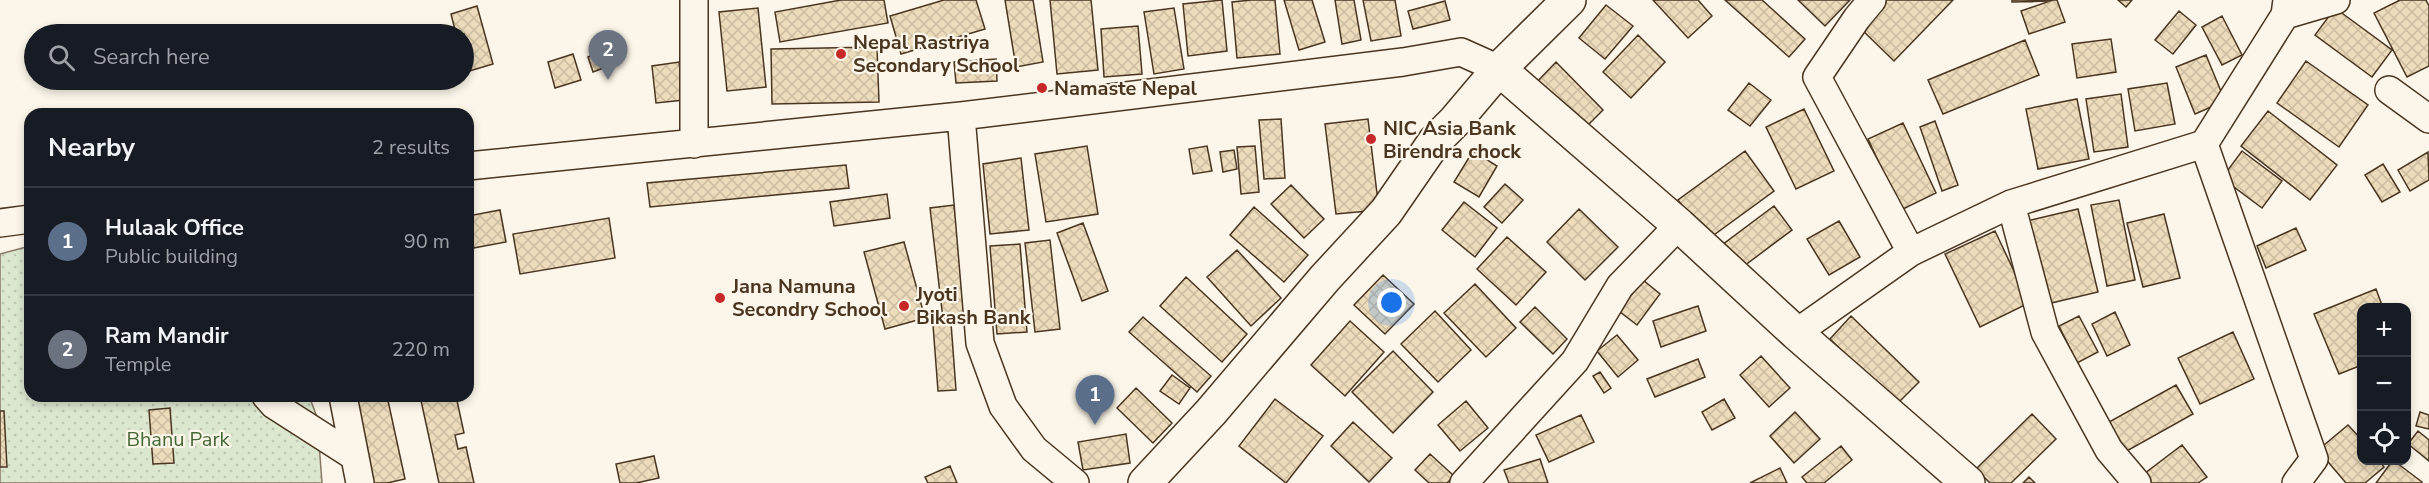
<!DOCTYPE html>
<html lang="en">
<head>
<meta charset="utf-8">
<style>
	:root { --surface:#171b24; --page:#242831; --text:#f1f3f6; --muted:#9ea1a6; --line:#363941; --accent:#c62828 }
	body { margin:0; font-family:"Nunito Sans",sans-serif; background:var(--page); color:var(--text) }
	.controls { position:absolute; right:18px; bottom:18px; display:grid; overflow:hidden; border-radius:12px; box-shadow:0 3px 9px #0003 }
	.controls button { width:54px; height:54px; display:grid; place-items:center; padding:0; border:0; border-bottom:2px solid var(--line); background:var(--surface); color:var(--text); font:30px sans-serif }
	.you { position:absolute; left:1392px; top:303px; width:21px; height:21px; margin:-15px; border:4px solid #fff; border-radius:50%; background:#1a73e8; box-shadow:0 0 0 9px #1a73e833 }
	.badge { display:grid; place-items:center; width:39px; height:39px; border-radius:50%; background:var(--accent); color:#fff; font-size:20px; font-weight:700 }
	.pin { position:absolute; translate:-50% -50px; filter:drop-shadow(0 2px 3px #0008) }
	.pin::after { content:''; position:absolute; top:32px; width:21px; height:18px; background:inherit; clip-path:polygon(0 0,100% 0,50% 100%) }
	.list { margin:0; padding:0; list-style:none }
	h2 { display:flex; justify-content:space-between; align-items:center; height:78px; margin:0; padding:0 24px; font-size:26px }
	h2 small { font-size:20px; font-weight:400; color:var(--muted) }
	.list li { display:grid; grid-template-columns:39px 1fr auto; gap:18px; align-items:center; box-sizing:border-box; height:108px; padding:0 24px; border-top:2px solid var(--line) }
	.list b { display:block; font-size:22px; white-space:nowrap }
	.list p { margin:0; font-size:20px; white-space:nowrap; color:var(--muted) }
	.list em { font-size:20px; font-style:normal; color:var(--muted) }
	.icon { flex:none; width:33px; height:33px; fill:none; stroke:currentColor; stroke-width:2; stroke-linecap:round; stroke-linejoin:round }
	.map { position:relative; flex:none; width:2429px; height:483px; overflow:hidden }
	.search { position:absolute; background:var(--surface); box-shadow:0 3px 9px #0003; left:24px; top:24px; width:450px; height:66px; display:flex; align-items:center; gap:15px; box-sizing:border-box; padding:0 21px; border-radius:33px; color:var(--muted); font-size:22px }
	.panel { position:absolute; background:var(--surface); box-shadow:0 3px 9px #0003; left:24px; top:108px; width:450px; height:294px; border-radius:18px }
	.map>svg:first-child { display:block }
</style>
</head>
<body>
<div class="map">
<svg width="2429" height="483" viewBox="0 0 2429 483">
	<defs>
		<pattern id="park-dots" width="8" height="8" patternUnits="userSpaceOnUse" patternTransform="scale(1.5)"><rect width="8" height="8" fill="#dce7d0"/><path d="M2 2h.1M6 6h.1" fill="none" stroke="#bec7b2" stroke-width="1.8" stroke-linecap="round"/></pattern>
		<pattern id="building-cross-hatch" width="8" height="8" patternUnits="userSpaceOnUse" patternTransform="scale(1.5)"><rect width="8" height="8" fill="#ecdcbc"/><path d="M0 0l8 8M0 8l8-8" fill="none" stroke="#ccbda1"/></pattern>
	</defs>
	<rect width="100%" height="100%" fill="#fbf6e9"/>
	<!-- park -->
	<path fill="url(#park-dots)" stroke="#887966" stroke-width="1.5" d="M30 246V396H309L317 417 322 483H0V254Z"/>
	<!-- building -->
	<path fill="url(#building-cross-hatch)" stroke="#4a3520" stroke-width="1.5" d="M841 0H884L888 23 780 42 775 12Z
		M944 0H976L985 29 901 54 890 16Z
		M1005 0H1033L1043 62 1016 67Z
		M1050 0H1091L1098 70 1057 74Z
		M1222 0 1227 51 1188 56 1183 4Z
		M1251 0H1275L1280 54 1237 58 1232 2Z
		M1284 0H1312L1325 42 1299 50Z
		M1335 0H1354L1361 40 1342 44Z
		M1363 0H1395L1401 36 1371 41Z
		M1653 0H1698L1712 16 1688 38Z
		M1725 0H1762L1805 39 1789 57Z
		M1798 0H1850L1825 26Z
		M1886 0H1953L1894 61 1860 28Z
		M2012 0H2050V1L2012 2Z
		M2053 0H2057L2065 22 2029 34 2021 11Z
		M2118 0H2132L2126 7Z
		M2400 0H2426L2429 6V66L2407 77 2374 13Z
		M1445 1 1450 20 1413 29 1408 11Z
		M1606 5 1633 26 1605 59 1579 38Z
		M477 6 493 64 466 72 464 61V34H456L451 14Z
		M758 8 766 87 727 91 719 12Z
		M1174 8 1184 69 1154 74 1144 12Z
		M2335 8 2392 50 2372 77 2315 35Z
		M2179 11 2196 25 2173 54 2155 40Z
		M2222 16 2242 55 2222 65 2202 27Z
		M1138 26 1142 74 1104 77 1101 29Z
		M1638 35 1665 62 1631 98 1603 72Z
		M2111 39 2116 72 2077 78 2072 44Z
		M2025 40 2039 75 1943 114 1928 80Z
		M877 47 879 102 772 104 771 49Z
		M605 50 611 65 593 72 588 57Z
		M573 54 581 80 555 88 548 62Z
		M2206 55 2225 101 2195 114 2176 67Z
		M996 59 997 81 956 83 954 62Z
		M2306 61 2368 105 2339 147 2277 103Z
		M679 62 684 100 656 103 652 66Z
		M1556 62 1603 110 1580 133 1533 86Z
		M1749 83 1771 100 1750 126 1728 110Z
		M2167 83 2175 124 2135 131 2128 89Z
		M2121 94 2128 147 2094 152 2086 99Z
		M2077 99 2089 159 2038 169 2026 109Z
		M1804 109 1834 171 1796 189 1766 127Z
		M2268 111 2337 165 2310 200 2241 146Z
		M1281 119 1285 178 1264 179 1259 120Z
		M1368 119 1379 210 1336 214 1325 124Z
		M1935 121 1958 185 1942 191 1920 127Z
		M1903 123 1936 193 1901 210 1868 139Z
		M1087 146 1098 214 1046 222 1035 154Z
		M1207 146 1212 171 1193 174 1189 149Z
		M1255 146 1259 192 1241 194 1237 147Z
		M1234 150 1237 169 1223 172 1220 152Z
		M1473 151 1497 166 1479 197 1454 182Z
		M1745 151 1774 191 1707 240 1678 200Z
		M2242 151 2282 181 2262 208 2222 178Z
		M2428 152 2429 180 2410 191 2398 170Z
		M1021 158 1029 230 990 234 983 164Z
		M2383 164 2400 192 2382 202 2365 175Z
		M846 165 849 188 650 207 647 183Z
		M1505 184 1523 200 1502 223 1484 207Z
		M1291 185 1324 219 1304 238 1271 204Z
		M887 194 890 218 834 226 830 202Z
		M2119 200 2135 280 2107 286 2091 205Z
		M1464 202 1497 228 1475 257 1442 230Z
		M954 205 968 316 943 319 930 208Z
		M1774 206 1792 230 1736 272 1718 248Z
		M1254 207 1308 255 1284 282 1230 235Z
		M1579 209 1618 247 1585 280 1547 242Z
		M2078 209 2098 292 2047 304 2027 221Z
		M500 210 506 242 468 249V216Z
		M2164 214 2180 278 2143 287 2127 223Z
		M609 218 615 258 520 274 513 234Z
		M1839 221 1860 257 1829 275 1807 239Z
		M1083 223 1108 291 1082 301 1057 233Z
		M2296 228 2306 250 2266 268 2257 246Z
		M1995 231 2029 303 1980 327 1945 254Z
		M1507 237 1546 272 1516 305 1477 269Z
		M1050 240 1060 329 1035 332 1025 243Z
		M904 242 925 318 885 329 864 252Z
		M1020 244 1027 332 997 334 990 246Z
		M1237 250 1281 298 1251 326 1207 277Z
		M1383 275 1414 304 1385 334 1354 305Z
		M1186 277 1247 334 1222 362 1160 306Z
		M1643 280 1660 294 1637 325 1619 311Z
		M1475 284 1516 328 1486 357 1444 313Z
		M2376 289 2383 308H2362V365L2339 374 2314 314Z
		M1698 306 1706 331 1661 347 1653 321Z
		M1535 307 1567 339 1553 354 1520 322Z
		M1435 311 1471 350 1438 382 1401 344Z
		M2115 312 2130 345 2107 356 2092 324Z
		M1851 316 1919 382 1897 404 1830 339Z
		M2079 316 2098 352 2077 363 2059 326Z
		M1143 317 1211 376 1197 392 1129 332Z
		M1350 321 1384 352 1345 396 1311 365Z
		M951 323 956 390 938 391 933 325Z
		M2233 332 2254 379 2200 404 2178 358Z
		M1617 335 1638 360 1618 377 1597 351Z
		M1393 351 1433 392 1393 433 1352 392Z
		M1761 356 1790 388 1769 407 1740 375Z
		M1698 359 1705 377 1655 397 1647 379Z
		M1600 372 1611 388 1604 393 1593 376Z
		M1172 375 1190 388 1179 404 1160 391Z
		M2176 385 2193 414 2125 452 2109 422Z
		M1136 388 1172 423 1153 443 1117 408Z
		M361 396H387L405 479 387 483H370L352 398Z
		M420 396H456L464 433 455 435 458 449 466 447 474 483H439Z
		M1275 399 1323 436 1286 483 1239 446Z
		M1724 399 1735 418 1712 430 1702 412Z
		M1466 401 1488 428 1460 451 1438 425Z
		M170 408 174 463 153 464 149 410Z
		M0 411H4L7 467H0Z
		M1795 412 1820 439 1794 463 1770 436Z
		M2420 412 2429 415V429L2416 426Z
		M2032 414 2056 439 2011 483H1990L1976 469Z
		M1581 415 1594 442 1549 462 1536 435Z
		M1353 422 1392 458 1369 482 1331 446Z
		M2348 425 2362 440V460H2379L2384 467 2365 483H2346L2318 450Z
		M2418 431 2429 440V461L2408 444Z
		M1126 434 1130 463 1083 470 1078 442Z
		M2182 445 2207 477 2198 483H2150L2144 474Z
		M1841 446 1852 460 1824 483H1807L1802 477Z
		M1430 454 1454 476 1447 483H1429L1415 470Z
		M654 456 659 478 636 483H620L616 464Z
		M1540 459 1548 483H1509L1504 470Z
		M2393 460 2422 482 2421 483H2376Z
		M950 466 957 483H928L925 477Z
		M1780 468 1787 483H1750Z
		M2029 477 2035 483H2023Z"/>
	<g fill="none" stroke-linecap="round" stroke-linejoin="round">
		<defs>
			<path id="minor" d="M694 0V144
				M2285 15 2336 0
				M2389 90 2429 119
				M961 116 980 343 1003 406 1034 449 1075 483
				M2204 144 2314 459 2296 483
				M468 166 961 116 1403 62 1461 52 1499 69
				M2011 204 2045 332 2109 450 2137 483
				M0 223 30 219
				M1911 252 2011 204 2204 144 2285 15 2287 0
				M1796 333 1911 252 1817 77 1857 18 1872 0
				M266 396 274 405 355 457
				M343 396 360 483
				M1464 483 1575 361 1620 286 1679 225"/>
			<path id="major" d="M1499 69 1679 225 1796 333 1968 483
				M1145 483 1211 412 1325 278 1386 212 1435 141 1455 121 1499 69 1569 0"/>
		</defs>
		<!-- minor casing -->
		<use href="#minor" stroke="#4a3520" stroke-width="30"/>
		<!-- major casing -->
		<use href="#major" stroke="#4a3520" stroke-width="36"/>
		<!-- minor -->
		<use href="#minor" stroke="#fbf6e9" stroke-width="27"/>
		<!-- major -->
		<use href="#major" stroke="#fbf6e9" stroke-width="33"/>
	</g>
	<!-- markers -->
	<g fill="#c62828" stroke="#fbf6e9" stroke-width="2">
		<circle cx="841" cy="54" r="6"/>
		<circle cx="1042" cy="88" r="6"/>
		<circle cx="1371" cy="139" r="6"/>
		<circle cx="720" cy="298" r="6"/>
		<circle cx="904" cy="306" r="6"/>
	</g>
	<g text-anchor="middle" stroke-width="4.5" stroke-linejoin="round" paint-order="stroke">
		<!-- poi labels -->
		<g font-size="20" font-weight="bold" fill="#4a3520" stroke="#fbf6e9" text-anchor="start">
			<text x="853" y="49">Nepal Rastriya<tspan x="853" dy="23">Secondary School</tspan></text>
			<text x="1054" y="95">Namaste Nepal</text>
			<text x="1383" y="135">NIC Asia Bank<tspan x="1383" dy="23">Birendra chock</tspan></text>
			<text x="732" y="293">Jana Namuna<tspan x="732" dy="23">Secondry School</tspan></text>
			<text x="916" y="301">Jyoti<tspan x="916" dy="23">Bikash Bank</tspan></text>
		</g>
		<!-- park labels -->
		<g font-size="20" fill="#436837" stroke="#fbf6e9">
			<text x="178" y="446">Bhanu Park</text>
		</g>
	</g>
</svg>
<div class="controls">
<button>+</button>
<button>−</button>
<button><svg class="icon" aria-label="locate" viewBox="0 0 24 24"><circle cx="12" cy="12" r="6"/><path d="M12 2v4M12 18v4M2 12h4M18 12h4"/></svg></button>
</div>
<div class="you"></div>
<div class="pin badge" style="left:1095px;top:425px;background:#5c6f8a">1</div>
<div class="pin badge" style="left:608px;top:80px;background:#6b7280">2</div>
<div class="search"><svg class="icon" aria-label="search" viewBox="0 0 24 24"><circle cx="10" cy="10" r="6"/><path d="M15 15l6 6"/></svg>Search here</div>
<section class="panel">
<h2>Nearby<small>2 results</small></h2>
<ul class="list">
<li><span class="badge" style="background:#5c6f8a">1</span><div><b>Hulaak Office</b><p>Public building</p></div><em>90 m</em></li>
<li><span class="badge" style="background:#6b7280">2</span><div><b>Ram Mandir</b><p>Temple</p></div><em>220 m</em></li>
</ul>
</section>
</div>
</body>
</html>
